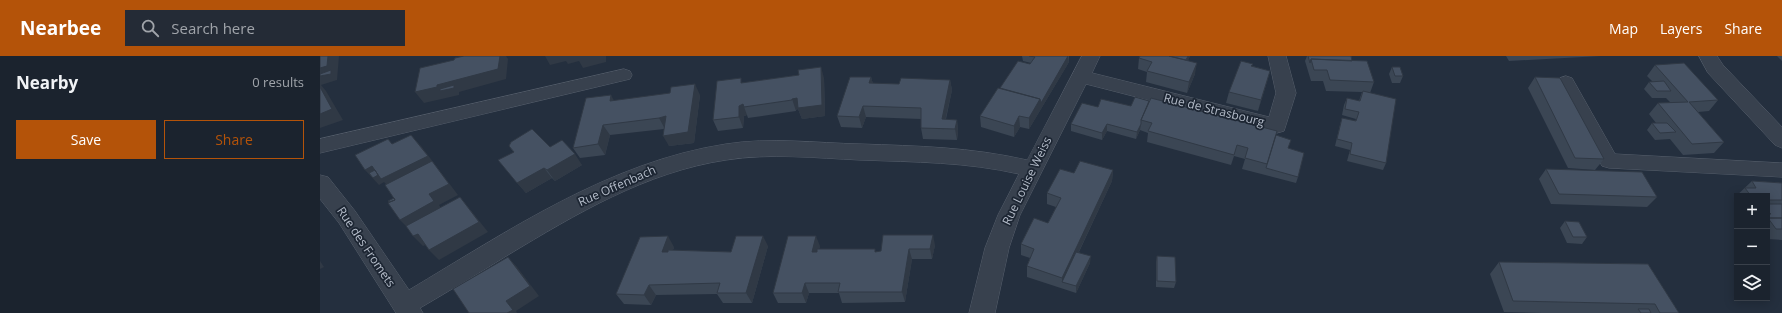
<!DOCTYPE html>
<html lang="en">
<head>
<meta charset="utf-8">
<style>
	:root { --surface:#1b232e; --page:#242b36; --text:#f1f3f6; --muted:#a0a4aa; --line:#39404a; --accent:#b45309 }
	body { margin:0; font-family:"Open Sans",sans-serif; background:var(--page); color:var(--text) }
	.controls { position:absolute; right:12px; bottom:12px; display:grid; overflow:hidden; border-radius:0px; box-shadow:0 2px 10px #0003 }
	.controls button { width:36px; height:36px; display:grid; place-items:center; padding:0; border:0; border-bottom:1px solid var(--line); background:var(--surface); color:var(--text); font:20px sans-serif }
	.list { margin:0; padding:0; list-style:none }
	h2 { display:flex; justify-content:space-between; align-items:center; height:52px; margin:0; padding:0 16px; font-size:17px }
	h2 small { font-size:13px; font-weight:400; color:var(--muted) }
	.actions { display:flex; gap:8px; padding:12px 16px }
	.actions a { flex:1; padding:9px 0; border:1px solid var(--accent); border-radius:0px; text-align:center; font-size:14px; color:var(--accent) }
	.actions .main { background:var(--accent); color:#fff }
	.icon { flex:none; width:22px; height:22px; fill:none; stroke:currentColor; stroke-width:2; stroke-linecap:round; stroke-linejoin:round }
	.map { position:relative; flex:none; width:1462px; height:257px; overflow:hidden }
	header { display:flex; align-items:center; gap:24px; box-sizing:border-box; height:56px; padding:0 20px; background:var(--accent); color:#fff }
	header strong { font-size:19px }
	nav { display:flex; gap:22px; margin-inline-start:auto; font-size:14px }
	.search { width:280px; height:36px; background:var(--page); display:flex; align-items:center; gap:10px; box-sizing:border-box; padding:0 14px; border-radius:0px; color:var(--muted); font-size:15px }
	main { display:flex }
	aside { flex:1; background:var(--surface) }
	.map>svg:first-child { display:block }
</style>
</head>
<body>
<header>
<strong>Nearbee</strong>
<div class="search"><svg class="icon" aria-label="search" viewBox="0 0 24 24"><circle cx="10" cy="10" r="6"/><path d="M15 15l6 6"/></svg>Search here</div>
<nav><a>Map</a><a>Layers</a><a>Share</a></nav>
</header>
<main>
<aside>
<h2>Nearby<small>0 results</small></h2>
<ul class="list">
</ul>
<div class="actions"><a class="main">Save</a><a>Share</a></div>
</aside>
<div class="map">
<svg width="1462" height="257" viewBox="0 0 1462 257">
	<rect width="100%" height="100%" fill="#242f3e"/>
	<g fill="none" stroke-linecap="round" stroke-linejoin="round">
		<defs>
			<path id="service" d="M304 13 310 15 312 19 310 23 0 97V83Z
				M1246 20 1252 22 1295 98 1462 107V121L1289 112 1282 110 1238 26 1240 22Z"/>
			<path id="minor" d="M762 0H780L772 17 949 61 956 37 948 0H966L976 37 964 75 957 77 766 28 700 159 689 192 675 257H649L665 192 678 159 699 118C647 106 594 106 540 104 496 102 450 97 406 104 326 116 256 158 188 199 159 217 129 235 100 252L103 257H76L19 167 0 143V119L8 121 35 155 89 234C188 175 289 106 406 88 450 81 496 87 540 88 598 90 650 91 707 104Z
				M1379 0H1397L1403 9 1462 71V92L1455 89 1388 17Z"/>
		</defs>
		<!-- service casing -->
		<use href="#service" stroke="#565f6c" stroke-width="1"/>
		<!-- minor casing -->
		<use href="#minor" stroke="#565f6c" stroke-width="1"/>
		<!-- service -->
		<use href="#service" fill="#38414e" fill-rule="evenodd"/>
		<!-- minor -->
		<use href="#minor" fill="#38414e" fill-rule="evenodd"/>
	</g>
	<!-- wall -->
	<path fill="#3b4654" d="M702 0H749V6L709 73 700 71 694 81 661 71 660 60 680 32 711 7 703 5Z
		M870 0 868 4 875 18 867 37 826 26 827 16 818 13 819 2Z
		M987 0H1031L1032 5 1054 26 1050 37 1048 36 1066 107 1063 114 1027 105 1030 94 1015 90 1020 69 1022 62 1035 65 1036 63 1022 59 1024 49 1027 42 1039 45 1042 36 1006 35 1003 25H991L985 5Z
		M1186 0H1281L1189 5Z
		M1457 0H1462V5Z
		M933 8 932 10 950 15 938 55 906 47 909 36Z
		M1335 9 1398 44 1389 55 1378 56 1404 86 1394 97 1363 99 1350 83 1335 84 1327 74 1332 67H1336L1329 58 1338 47H1351L1346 42H1332L1324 33 1329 26H1333L1327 20Z
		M1072 11 1083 20 1080 27H1072L1069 18Z
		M479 19 504 22 505 60 482 63 478 53 476 54V55L428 62 427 59 424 60 423 72 398 75 393 64 423 27Z
		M551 21 553 28H579L630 24 632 34 626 63 637 64 638 75 637 84 603 83 601 72V63L546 61 542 72 521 71 517 60Z
		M1215 21 1284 103 1275 114 1248 112 1208 32Z
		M380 39 374 87 349 90 344 73 290 79 285 99 260 102 253 92 294 45Z
		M811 50 956 79 968 92 978 121 976 127 922 113 925 103 914 100 911 109 827 86 828 77 820 74 816 83 787 75 782 84 751 75V68L778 51Z
		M189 90 230 91 262 109 235 125 232 122 206 137 178 104 194 97Z
		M1226 113 1337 141 1327 151 1231 148 1219 123Z
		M793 114 792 125 759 196 770 207 756 237 707 221V210L710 202 701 199V188L728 167 736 151 727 148V137L754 117Z
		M1432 125 1462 127V184L1447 183V140H1417V146L1414 142Z
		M1245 165 1267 181 1262 188 1247 187 1240 172Z
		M615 189 612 203H592L585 246 522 247 519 237H489L486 247H458L453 237 500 190 499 193 556 196Z
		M448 190 432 247H403L397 238 336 239 331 249 304 248 296 238 354 191 353 194 411 196Z
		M837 200 856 226 854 232 836 231V206Z
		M1179 206 1328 208 1359 257H1222L1184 256 1170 218Z"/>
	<!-- shaded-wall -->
	<path fill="#303945" d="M8 0H19L17 24 1 29 6 35 23 64 0 72V12Z
		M180 0H186L188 3 186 23 139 36V39L104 47 95 36 117 29Z
		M225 0H286V6L263 12 259 5 248 8 246 5 230 9Z
		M748 0 749 6 709 73V62L720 43Z
		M868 0H870L863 15 865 8Z
		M877 7 875 18 867 37 869 26Z
		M501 11 504 22 505 60 482 63 478 53 476 54V55L472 43Z
		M950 15 947 26 938 55 941 44Z
		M551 21 554 32 549 27Z
		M630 24 632 34 623 74 622 63Z
		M375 28 380 39 374 87 349 90 343 80Z
		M291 39 297 50 290 45Z
		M423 48 427 59 424 60 423 72 419 61V50Z
		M543 50 546 61 542 72 539 61Z
		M346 60 345 73 339 62Z
		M699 60 700 71 694 81V70Z
		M637 64 638 75 637 84 635 73Z
		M787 68V75L782 84V77Z
		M821 68 820 74 816 83 817 76Z
		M283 69 290 79 285 99 278 88Z
		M91 79 101 90 138 139 119 149 124 156 90 174 80 164 72 134 64 126 59 129 45 114Z
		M255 98 262 109 235 125 227 114Z
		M224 112 232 122 206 137 197 127Z
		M793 114 792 125 744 227 742 226V222Z
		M140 141 149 152 168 176 119 204 109 194Z
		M98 178 108 188 103 190 93 180Z
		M613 179 615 189 612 203 610 193Z
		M348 180 354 191 348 207 342 196Z
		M443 180 448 190 432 247 426 237Z
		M496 180 500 190 496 206 492 196Z
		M589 193 592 203 585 246 582 236Z
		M771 200 770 207 756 237V230Z
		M188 201 197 211 219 240 196 255 197 257H187L186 245Z
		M0 205 4 211 0 213Z
		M485 227 489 237 486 247 482 237Z
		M329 229 336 239 331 249 324 239Z"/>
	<!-- building -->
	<path fill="#455162" stroke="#303945" d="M0 0H8L7 10 0 12Z
		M144 0H180L178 13 117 29V31L95 36 100 12 134 4 135 2Z
		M709 0H748L721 47 720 43 680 32 698 5 710 8 715 1Z
		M820 0H849L877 7 869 26 827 15 832 6 819 2Z
		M849 0H868L866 4Z
		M988 0H1031L1032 5 991 3 990 7Z
		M991 3 1047 5 1054 26 1010 24 1007 14H994Z
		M921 5 933 8 931 10 950 15 941 44 909 36Z
		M1364 7 1398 44 1369 46 1404 86 1372 88 1338 47 1368 46 1335 9Z
		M501 11 502 49 478 52 477 42 472 43V44L424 51 423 48 419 50V61L393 64 397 25 421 22V27L479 19 478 14Z
		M1072 11H1080L1083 20H1075Z
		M11 14V18L0 20V18Z
		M530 21H551L549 27 579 28 581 22 630 24 622 63 637 64 635 73 601 72V52L543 50 539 61 517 60Z
		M1215 21 1240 22 1284 103 1255 102Z
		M1344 25 1351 35H1337L1329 26Z
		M375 28 368 76 343 80 346 60 339 62 283 69 278 88 253 92 266 42 291 39 290 45 350 37 351 31Z
		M134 29V32L120 35V33Z
		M0 31 12 53 0 58Z
		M678 32 720 43 709 62 699 60 694 70 660 60Z
		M1043 35 1076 43 1066 107 1030 98 1032 87 1017 83 1022 62 1036 65 1039 56 1025 53 1027 42 1040 45Z
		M815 41 829 45 821 64V68L817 76 787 68 782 77 751 68 762 47 778 51 781 43 811 50Z
		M831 42 957 75 947 108 925 102 928 92 917 89 914 99 828 75 832 67 821 64Z
		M1332 67H1347L1356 76 1340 77Z
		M212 73 230 91 242 84 255 98 227 114 224 112 197 127 178 104 194 96 189 90 191 86Z
		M91 79 108 100 61 123 52 110 45 114 35 99 68 83 72 88Z
		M956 79 971 84 968 92 984 97 978 121 946 112Z
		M112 105 129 128 109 138 114 145 80 164 68 147 75 144 65 129Z
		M760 105 793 114 742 222 707 210 714 193 701 188 714 162 728 167 741 142 727 137 740 113 754 117Z
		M1226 113 1322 116 1337 141 1239 138Z
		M55 114 58 119 53 122 49 117Z
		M1432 125 1462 127V144H1447V140H1431L1425 132H1436Z
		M140 141 159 166 109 194 98 178 93 180 86 170Z
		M74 142 75 144 69 146 68 145Z
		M1447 148H1462V162H1448L1447 163V158H1451L1447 154Z
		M1448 162H1462V173H1456Z
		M1245 165 1259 166 1267 181H1253Z
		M563 179H613L610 193H589L582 236H518L520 227H485L482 237H453L468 180H496L492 196H497V193H555V196L561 195Z
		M348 180 342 196H348V194L411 196 416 180H443L426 237H397L400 227 329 229 324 239 296 238 320 181Z
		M756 196 771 200 756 230 742 226Z
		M837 200 855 201 856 226 837 225Z
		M188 201 210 230 186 245 193 254 187 257H149L133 233Z
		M1179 206 1328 208 1359 257H1340L1335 248 1193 245Z
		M1318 253H1329L1331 257H1321Z"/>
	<g text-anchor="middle" stroke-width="3.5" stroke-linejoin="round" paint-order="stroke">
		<!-- street labels -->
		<g font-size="12" fill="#b4bcc9" stroke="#1d2633">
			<text transform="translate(894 54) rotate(14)" y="4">Rue de Strasbourg</text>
			<text transform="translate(707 125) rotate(-64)" y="4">Rue Louise Weiss</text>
			<text transform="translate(297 130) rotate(-24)" y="4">Rue Offenbach</text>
			<text transform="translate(46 191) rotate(56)" y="4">Rue des Fromets</text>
		</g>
	</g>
</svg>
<div class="controls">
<button>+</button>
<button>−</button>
<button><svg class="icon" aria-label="layers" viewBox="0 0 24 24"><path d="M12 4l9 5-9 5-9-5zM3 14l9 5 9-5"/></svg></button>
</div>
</div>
</main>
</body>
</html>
